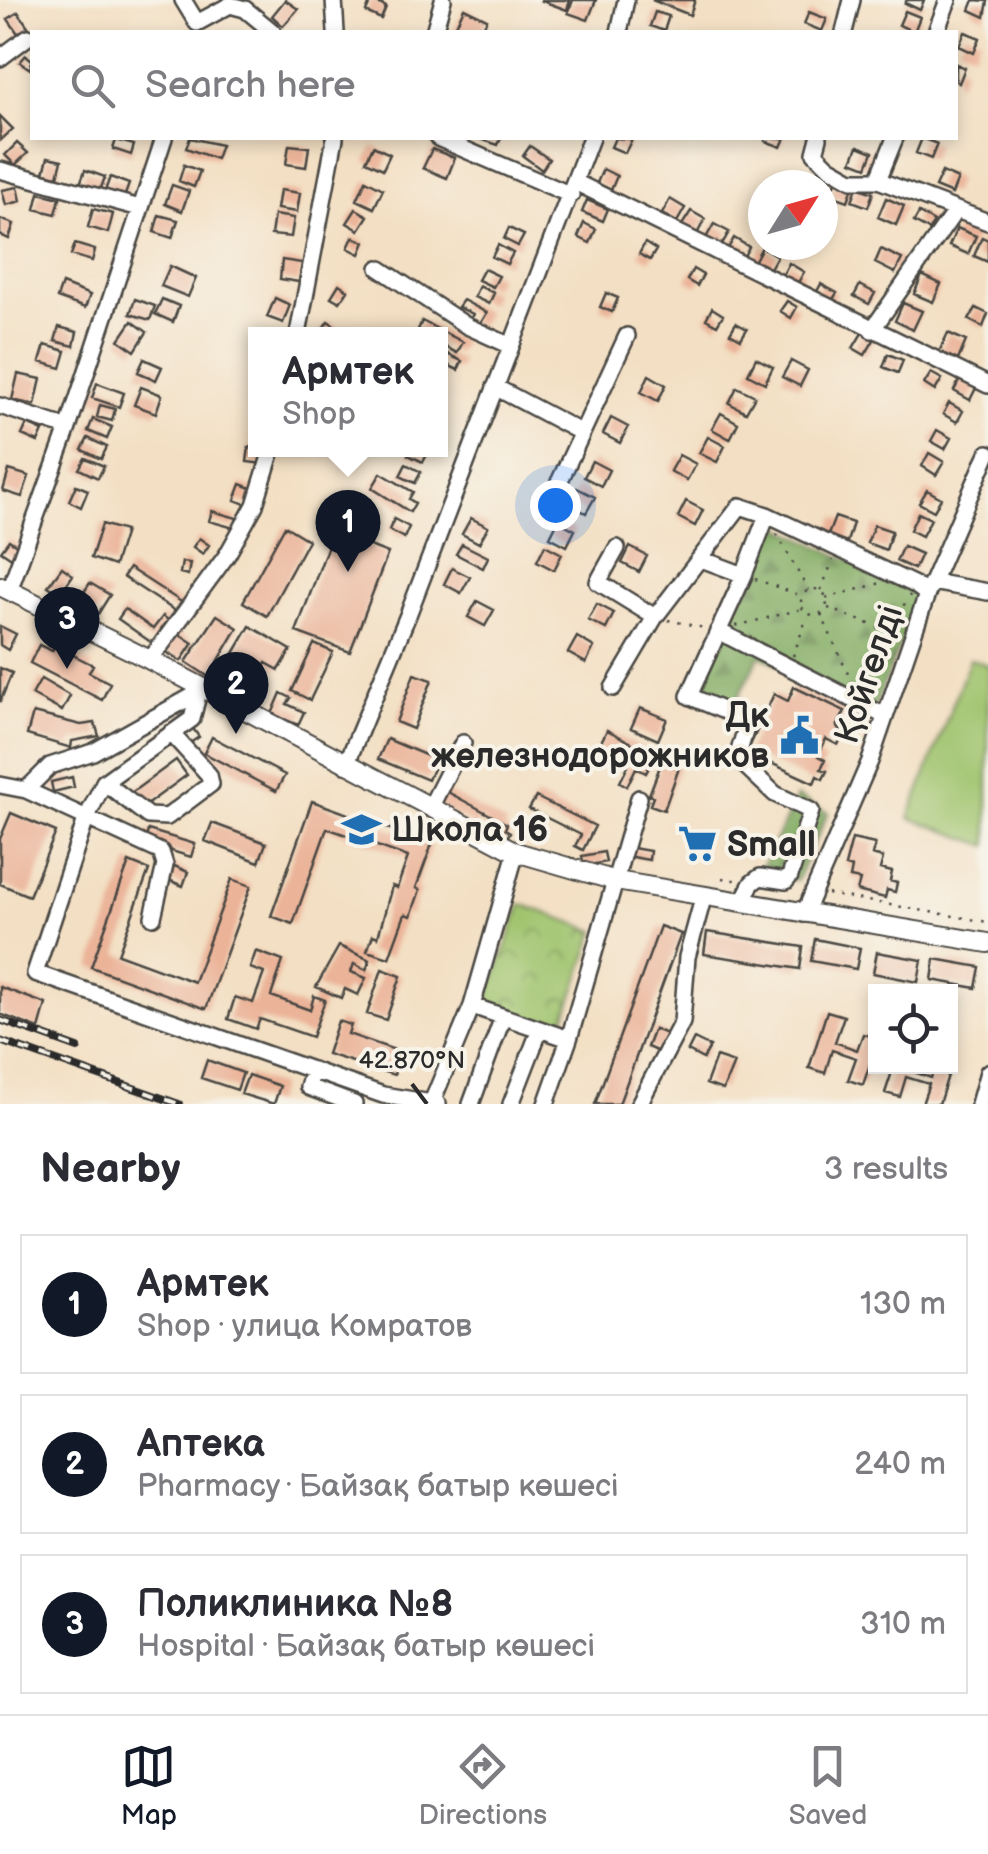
<!DOCTYPE html>
<html lang="en">
<head>
<meta charset="utf-8">
<style>
	:root { --surface:#fff; --page:#f2f2f3; --text:#2b2b33; --muted:#7c7c81; --line:#e1e1e2; --accent:#111827 }
	body { margin:0; font-family:"Balsamiq Sans",sans-serif; background:var(--page); color:var(--text) }
	.controls { position:absolute; right:30px; bottom:30px; display:grid; overflow:hidden; border-radius:0px; box-shadow:0 5px 15px #0003 }
	.controls button { width:90px; height:90px; display:grid; place-items:center; padding:0; border:0; border-bottom:2px solid var(--line); background:var(--surface); color:var(--text); font:50px sans-serif }
	.compass { position:absolute; left:748px; top:170px; width:90px; height:90px; border-radius:50%; background:var(--surface); box-shadow:0 5px 15px #0003; rotate:53deg }
	.you { position:absolute; left:555px; top:505px; width:35px; height:35px; margin:-25px; border:8px solid #fff; border-radius:50%; background:#1a73e8; box-shadow:0 0 0 15px #1a73e833 }
	.badge { display:grid; place-items:center; width:65px; height:65px; border-radius:50%; background:var(--accent); color:#fff; font-size:32px; font-weight:700 }
	.pin { position:absolute; translate:-50% -82px; filter:drop-shadow(0 2px 5px #0008) }
	.pin::after { content:''; position:absolute; top:52px; width:35px; height:30px; background:inherit; clip-path:polygon(0 0,100% 0,50% 100%) }
	.popup { position:absolute; left:248px; top:327px; width:200px; height:130px; box-sizing:border-box; display:grid; place-content:center; border-radius:0px; background:var(--surface); filter:drop-shadow(0 2px 8px #0005); font-size:32px; white-space:nowrap; color:var(--muted) }
	.popup b { font-size:38px; color:var(--text) }
	.popup::after { content:''; position:absolute; left:50%; top:100%; margin-left:-20px; border:20px solid transparent; border-top-color:var(--surface) }
	.list { margin:0; padding:0; list-style:none }
	h2 { display:flex; justify-content:space-between; align-items:center; height:130px; margin:0; padding:0 40px; font-size:42px }
	h2 small { font-size:32px; font-weight:400; color:var(--muted) }
	.list li { display:grid; grid-template-columns:65px 1fr auto; gap:30px; align-items:center; box-sizing:border-box; height:140px; margin:0 20px 20px; padding:0 20px; border:2px solid var(--line); border-radius:0px }
	.list b { display:block; font-size:38px; white-space:nowrap }
	.list p { margin:0; font-size:32px; white-space:nowrap; color:var(--muted) }
	.list em { font-size:32px; font-style:normal; color:var(--muted) }
	.icon { flex:none; width:55px; height:55px; fill:none; stroke:currentColor; stroke-width:2; stroke-linecap:round; stroke-linejoin:round }
	.map { position:relative; flex:none; width:988px; height:1104px; overflow:hidden }
	.search { position:absolute; background:var(--surface); box-shadow:0 5px 15px #0003; left:30px; right:30px; top:30px; height:110px; display:flex; align-items:center; gap:25px; box-sizing:border-box; padding:0 35px; border-radius:0px; color:var(--muted); font-size:38px }
	.sheet { height:610px; background:var(--surface) }
	nav { display:flex; justify-content:space-around; align-items:center; box-sizing:border-box; height:140px; border-top:2px solid var(--line); background:var(--surface); font-size:28px; color:var(--muted) }
	nav a { display:grid; justify-items:center; gap:5px }
	nav .on { color:var(--accent) }
	.map>svg:first-child { display:block }
</style>
</head>
<body>
<div class="map">
<svg width="988" height="1104" viewBox="0 0 988 1104">
	<defs>
		<pattern id="forest-firs" width="22" height="20" patternUnits="userSpaceOnUse" patternTransform="scale(2.5)"><rect width="22" height="20" fill="#80aa61"/><path d="M5 1l3.5 6h-7zM16 11l3.5 6h-7z" fill="#698b50"/></pattern>
		<pattern id="park-crowns" width="20" height="18" patternUnits="userSpaceOnUse" patternTransform="scale(2.5)"><rect width="20" height="18" fill="#a0c46e"/><path d="M2 6a3 3 0 1 1 6 0M12 15a3 3 0 1 1 6 0" fill="none" stroke="#839f5b"/></pattern>
	</defs>
	<rect width="100%" height="100%" fill="#f7f3e8"/>
	<filter id="ink" filterUnits="userSpaceOnUse"><feTurbulence type="fractalNoise" baseFrequency=".01" numOctaves="2"/><feDisplacementMap in="SourceGraphic" scale="20" xChannelSelector="R" yChannelSelector="G"/><feConvolveMatrix kernelMatrix="1 2 1 2 8 2 1 2 1" color-interpolation-filters="sRGB"/></filter>
	<filter id="wash" filterUnits="userSpaceOnUse"><feTurbulence type="fractalNoise" baseFrequency=".0048" numOctaves="4" result="noise"/><feDisplacementMap in="SourceGraphic" scale="40" xChannelSelector="R" yChannelSelector="G"/><feGaussianBlur stdDeviation="2.25" result="paint"/><feColorMatrix in="noise" values="0 0 0 0 0 0 0 0 0 0 0 0 0 0 0 0 0 1.4 0 .05"/><feComposite in="paint" operator="in"/></filter>
	<g filter="url(#wash)">
		<rect width="100%" height="100%" fill="#f3dfc3"/>
		<!-- forest -->
		<path fill="url(#forest-firs)" stroke="#566a46" stroke-width="2.5" d="M774 524 920 595 872 713 760 655 731 711 696 693Z
			M797 797 828 813 797 880 758 875Z"/>
		<!-- park -->
		<path fill="url(#park-crowns)" stroke="#66784c" stroke-width="2.5" d="M521 904 596 931 560 1032 485 1005Z"/>
		<!-- pitch -->
		<path fill="#a0c46e" stroke="#66784c" stroke-width="2.5" d="M970 659 988 665V846L909 818Z"/>
		<g id="blocks">
			<!-- building -->
			<path fill="#ebb499" d="M285 0 298 9 283 26 272 16Z
				M371 0 386 7 381 19 366 12Z
				M540 0H570L567 10Z
				M573 0H596L588 20 568 13Z
				M652 0H695L690 15Z
				M907 0H924L920 10 905 3Z
				M974 0 988 1 985 17 970 10Z
				M464 8 487 19 481 32H453Z
				M905 11 920 17 914 32 899 25Z
				M18 12 29 28 19 35 8 19Z
				M655 12 669 16 664 31 650 26Z
				M809 12 827 19 822 31 804 24Z
				M965 32 980 38 974 53 959 46Z
				M26 55 32 60 30 69 20 62Z
				M956 64 965 68 959 83 956 81Z
				M0 116 13 129 0 141Z
				M190 138 221 145 216 159 186 148Z
				M477 138H501L498 145Z
				M615 138 632 139 625 153 611 147Z
				M766 138H785L781 147 765 141Z
				M922 138 937 144 931 159 916 153Z
				M116 140 134 145 131 155 113 149Z
				M17 143 28 153 15 165 5 155Z
				M289 145 309 147 306 167 286 164Z
				M373 146 390 154 383 169 366 161Z
				M530 146 549 159 542 170 523 156Z
				M858 146 873 152 867 167 852 161Z
				M432 149 455 158 447 178 423 168Z
				M48 157 62 160 58 176 44 173Z
				M184 165 200 171 194 187 179 181Z
				M603 169 617 176 611 190 597 183Z
				M85 170 105 177 100 191 80 184Z
				M942 172 958 179 952 194 935 187Z
				M813 175 830 181 824 199 823 185H810Z
				M110 177 129 184 124 198 105 191Z
				M366 180 383 189 374 208 357 200Z
				M836 181 853 187 848 201 831 195Z
				M172 185 189 191 182 211 165 204Z
				M18 187 21 201 6 205 2 190Z
				M857 187 873 193 868 207 852 201Z
				M280 190 300 193 297 212 277 209Z
				M39 193 60 198 56 214 35 209Z
				M886 198 904 206 896 225 878 217Z
				M670 199 685 208 677 222 662 214Z
				M587 200 608 209 603 221 582 212Z
				M93 209 113 214 108 233 88 227Z
				M356 209 368 216 359 230 347 223Z
				M691 211 705 219 697 234 682 225Z
				M919 213 934 222 929 230 914 222Z
				M159 215 178 220 172 238 154 232Z
				M274 215 294 218 291 237 271 235Z
				M0 219 14 224 9 239 0 235Z
				M584 223 596 229 590 243 578 237Z
				M714 224 729 232 721 246 706 238Z
				M509 228 524 235 518 246 504 239Z
				M957 228 976 236 968 254 949 246Z
				M353 237 365 242 360 254 348 248Z
				M982 237 988 240V262L974 256Z
				M734 238 749 247 741 261 726 252Z
				M645 243 656 250 650 260 639 254Z
				M75 244 95 250 92 261 71 255Z
				M498 245 513 253 507 264 492 257Z
				M762 247 777 256 769 270 754 262Z
				M881 249 902 259 895 273 875 263Z
				M282 260 302 263 299 282 280 279Z
				M789 263 804 272 796 286 781 278Z
				M170 266 196 278 188 297 161 286Z
				M484 269 499 276 493 287 478 280Z
				M693 269 703 275 697 286 687 280Z
				M922 275 941 284 933 302 914 294Z
				M62 284 90 295 85 308 57 298Z
				M339 284 348 290 340 302 331 297Z
				M821 284 837 293 830 304 815 295Z
				M860 285 875 293 869 304 854 296Z
				M479 286 494 293 489 304 474 297Z
				M606 293 618 298 612 312 600 307Z
				M275 298 290 305 283 323 267 317Z
				M135 299 155 306 150 320 130 314Z
				M162 299 179 306 173 322 155 314Z
				M463 300 487 313 479 326 470 320 473 314 458 307Z
				M787 301 797 307 791 318 780 311Z
				M903 303 922 311 913 330 895 321Z
				M712 308 723 315 717 325 706 319Z
				M976 308 988 314 983 327 969 320Z
				M132 321 147 332 135 351 119 340Z
				M328 321 347 334H319Z
				M422 321 463 342 457 353 440 344V334L417 332Z
				M736 323 747 329 741 339 730 333Z
				M59 327 77 332 74 346 55 341Z
				M862 333 874 340 865 355 853 348Z
				M948 333 966 341 958 360 939 352Z
				M45 345 66 351 61 368 40 362Z
				M445 353 462 361 458 370 441 362Z
				M888 354 903 360 898 373 883 367Z
				M756 358 773 367 765 383 748 374Z
				M144 359 162 367 156 380 138 372Z
				M791 361 808 370 800 386 782 377Z
				M931 373 942 379 935 391 924 384Z
				M18 374 41 379 35 405 12 400Z
				M649 375 666 385 658 401 641 392Z
				M960 379 976 388 970 400 954 391Z
				M97 383 124 393 119 407 92 398Z
				M141 387 162 395 156 413 134 405Z
				M737 387 755 396 746 412 729 403Z
				M949 403 963 411 957 422 943 414Z
				M100 405 115 409 112 421 97 417Z
				M721 413 738 423 730 439 712 429Z
				M611 418 628 427 620 443 603 434Z
				M93 419 112 427 107 439 88 431Z
				M27 424 43 431 38 442 22 435Z
				M937 430 951 438 945 449 931 441Z
				M708 437 725 446 717 462 699 453Z
				M88 438 107 447 101 459 82 450Z
				M249 447 266 450 264 464 247 462Z
				M411 450 429 451 423 462 408 455Z
				M929 453 944 462 936 475 922 466Z
				M679 455 696 464 687 480 670 471Z
				M85 458 104 466 98 478 79 469Z
				M592 461 609 470 601 486 584 477Z
				M406 464 421 472 415 483 400 476Z
				M9 470 29 476 22 497 3 491Z
				M381 473 413 492 409 499 415 503 410 512 372 488Z
				M241 484 254 489 248 505 235 500Z
				M76 485 88 490 81 507 69 501Z
				M577 488 595 497 586 513 569 504Z
				M927 490 941 498 934 511 919 503Z
				M686 501 703 510 695 526 678 517Z
				M212 511 237 518 234 528 209 521Z
				M918 513 931 519 922 536 910 530Z
				M835 517 853 523 847 542 828 535Z
				M471 518 488 527 479 543 462 534Z
				M394 519 409 527 404 538 389 530Z
				M558 521 575 530 567 546 550 537Z
				M102 524 125 531 114 566 91 558Z
				M874 525 892 531 886 550 867 543Z
				M285 526 308 540 267 616 243 602Z
				M333 532 388 553 350 652 296 632Z
				M199 538 209 545 203 554 193 547Z
				M9 540 21 548 13 559 1 551Z
				M462 544 488 557 483 568 456 554Z
				M545 545 562 554 554 570 537 561Z
				M903 546 921 554 914 569 896 561Z
				M630 547 647 556 639 572 622 563Z
				M182 562 190 563 188 575 180 573Z
				M62 567 73 575 60 594 48 586Z
				M129 568 183 603 177 612 123 577Z
				M452 568 470 577 461 593 444 584Z
				M90 583 110 595 98 614 78 601Z
				M477 601 494 610 485 626 468 617Z
				M597 604 614 613 606 629 588 620Z
				M125 609 153 629 163 616 168 620 152 643 118 619Z
				M217 615 238 628 209 677 186 662Z
				M0 626 16 634 8 650 0 645Z
				M250 626 291 650 279 670 266 663 248 694 220 677Z
				M173 630 193 643 181 661 161 649Z
				M577 637 594 647 586 663 568 653Z
				M314 644 333 652 310 700 292 691Z
				M39 645 52 651 55 646 93 665 89 672 110 683 102 700 30 663Z
				M0 668 12 673 0 702Z
				M414 674 432 680 413 729 396 722Z
				M41 679 70 696 62 711 32 695Z
				M794 687 845 711 837 727 844 731 838 745 826 739 818 756 825 760 821 769 827 771 823 779 817 776 814 783 747 752 774 694 788 701Z
				M281 693 291 698 287 704 304 712 298 725 272 714Z
				M640 708 667 719 658 740 631 728Z
				M33 713 81 725 95 723 99 736 72 741 71 748 27 735Z
				M192 727 199 737 184 747 177 737Z
				M607 730 655 755 646 773 636 768 627 786 620 782 628 766 597 750Z
				M212 737 285 775 276 791 204 753Z
				M387 739 437 760 428 780 378 759Z
				M176 760 187 775 142 808 131 793Z
				M662 761 679 768 664 810 650 805 653 797 649 795Z
				M72 777 74 787 53 792 51 782Z
				M444 790 507 824 505 829 510 832 504 844 482 832 487 823 479 818 475 826 436 805Z
				M536 797 595 826 583 850 575 846 581 835 529 809Z
				M312 801 432 844 416 888 420 890 411 916 405 914 389 958 367 951 373 935 378 937 392 886 397 888 408 857 327 828 293 924 271 916Z
				M11 813 56 832 29 896 0 884V839Z
				M212 823 266 843 259 862 205 841Z
				M148 830 195 844 191 857 145 843Z
				M852 839 875 844 872 855 883 858 880 869 892 872 890 881 897 883 895 892 887 890 885 898 857 891 860 880 850 878 852 868 845 866Z
				M627 847 650 851 649 860 626 856Z
				M604 852 606 862 584 866 582 856Z
				M129 862 149 870 118 954 194 982 232 879 251 886 206 1009 91 967Z
				M170 864 188 872 183 886 164 878Z
				M660 926 681 934 619 1104H595Z
				M707 932 803 947 800 969 704 954Z
				M815 939 860 948 856 969 811 961Z
				M339 946 370 960 366 970 354 964 351 972 366 978 358 995 345 989 341 998 316 987Z
				M256 951 283 961 271 996 310 1010 314 996 325 1000 312 1037 260 1019 256 1029 228 1019 235 997 253 1003 264 973 250 968Z
				M877 952 922 960 918 982 873 973Z
				M935 959 980 967 976 988 932 980Z
				M382 969 401 976 386 1020 367 1014Z
				M0 987 46 1004 39 1029 0 1014Z
				M827 1011 844 1016 835 1042 857 1050 863 1034 876 1038 872 1055 876 1057V1066L870 1064 863 1085 848 1080 856 1058 832 1050 825 1073 809 1068Z
				M338 1021 351 1025 348 1034 401 1052 394 1075 327 1054Z
				M654 1029 669 1035 661 1053 647 1047Z
				M694 1039 710 1047 703 1059 688 1051Z
				M716 1057 734 1063 723 1090 706 1084Z
				M207 1060 243 1073 237 1090 201 1078Z
				M909 1066 908 1070 931 1078 935 1066H951L939 1104H922L929 1084 906 1077 900 1097 885 1093 892 1072 879 1066Z
				M248 1075 280 1086 274 1104 241 1094Z"/>
		</g>
	</g>
	<g filter="url(#ink)">
		<use href="#blocks" fill-opacity="0" stroke="#494642" stroke-width="2.5"/>
		<g fill="none" stroke-linecap="round" stroke-linejoin="round">
			<defs>
				<path id="minor" d="M183 0 197 23
					M334 0 336 32
					M197 23 230 5 245 9 273 32
					M434 32 443 0
					M619 32 626 0
					M844 32 852 0
					M936 32 948 0
					M0 58 28 37
					M438 138 571 195
					M819 138 815 153 829 167 852 180H878L988 222
					M0 170 140 208
					M878 180 895 138
					M575 182 988 385
					M379 268 467 326 511 346
					M872 330 956 210
					M298 334 335 138
					M495 387 582 433
					M0 406 68 428
					M549 504 627 336
					M617 548 598 582 655 617
					M701 559 744 575
					M932 582 988 592
					M9 591 68 428 164 138
					M718 631 885 716
					M150 660 227 555 255 505 272 450
					M200 687 192 719 104 782 86 819 35 973 383 1095 438 1104
					M613 688 655 617 740 506 767 515 915 585 927 594
					M346 765 408 615 591 138
					M104 782 148 816 167 817 211 784 209 775 171 733
					M0 785 26 790 161 852 165 865 153 917
					M26 790 50 766 93 752 198 693
					M430 808 463 743
					M742 902 752 883 760 877 786 881 790 876 811 811 775 794 737 758 748 721 689 696 744 575 767 515
					M804 914 870 761 927 594 988 453
					M472 1006 569 1039
					M313 1070 308 1087 354 1104
					M432 1102 472 1006 516 852
					M471 1104 503 1017
					M511 1104 540 1029
					M546 1104 569 1039 639 798
					M639 1104 682 1022 687 957 704 895
					M979 1104 988 1072"/>
				<path id="major" d="M0 586 150 660 516 852 616 881 988 943"/>
			</defs>
			<!-- minor casing -->
			<use href="#minor" stroke="#494642" stroke-width="20"/>
			<!-- major casing -->
			<use href="#major" stroke="#494642" stroke-width="22"/>
			<!-- path -->
			<path stroke="#494642" stroke-width="2.5" stroke-dasharray="2.5 8" stroke-linecap="butt" d="M777 534 808 590
				M755 579 799 595
				M801 602a13 13 0 1 1 26 0a13 13 0 1 1-26 0Z
				M821 590 833 560
				M826 598 881 583
				M828 608 885 630
				M821 614 853 685
				M668 620 704 628
				M736 626 802 609
				M793 656 807 617
				M866 692 888 631 910 595
				M722 878 740 881
				M827 894 988 922"/>
			<!-- minor -->
			<use href="#minor" stroke="#fff" stroke-width="15"/>
			<!-- major -->
			<use href="#major" stroke="#fff" stroke-width="18"/>
			<defs>
				<path id="rail" d="M0 1020 78 1048
					M0 1041 179 1104"/>
			</defs>
			<!-- rail casing -->
			<use href="#rail" stroke="#2b2b2b" stroke-width="8"/>
			<!-- rail -->
			<use href="#rail" stroke="#f7f3e8" stroke-width="4" stroke-dasharray="11" stroke-linecap="butt"/>
		</g>
	</g>
	<!-- ticks -->
	<path fill="none" stroke="#2b2b2b" stroke-width="4" d="M412 1084 427 1104"/>
	<!-- icons -->
	<defs>
		<symbol id="civic-bare" viewBox="-9 -9 18 18"><path d="M-.6-6.5H3V-4.5H.6V-3L4-1V1h2V6H-6V1h2V-1L-.6-3ZM-1.2 2.5V6h2.4V2.5Z" fill="#1f6fb2" stroke="#f7f3e8" stroke-width="2.5" paint-order="stroke"/></symbol>
		<symbol id="school-bare" viewBox="-9 -9 18 18"><path d="M0-5L7-2L0 1L-7-2ZM-4 1L0 2.5L4 1V4Q0 6-4 4Z" fill="#1f6fb2" stroke="#f7f3e8" stroke-width="2.5" paint-order="stroke"/></symbol>
		<symbol id="supermarket-bare" viewBox="-9 -9 18 18"><path d="M-6-5.5h2.5l.6 2H6L4.5 2H-2.5L-4.4-4H-6ZM-1.5 3.2a1.3 1.3 0 1 0 .1 0ZM3 3.2a1.3 1.3 0 1 0 .1 0Z" fill="#1f6fb2" stroke="#f7f3e8" stroke-width="2.5" paint-order="stroke"/></symbol>
	</defs>
	<g fill-rule="evenodd">
		<use href="#civic-bare" x="772" y="708" width="55" height="55"/>
		<use href="#school-bare" x="334" y="802" width="55" height="55"/>
		<use href="#supermarket-bare" x="670" y="816" width="55" height="55"/>
	</g>
	<g text-anchor="middle" stroke-width="8" stroke-linejoin="round" paint-order="stroke">
		<!-- street labels -->
		<g font-size="35" fill="#2b2b2b" stroke="#f7f3e8">
			<text transform="translate(868 674) rotate(-71)" y="12">Қойгелді</text>
		</g>
		<!-- poi labels -->
		<g font-size="35" font-weight="bold" fill="#2b2b2b" stroke="#f7f3e8" text-anchor="start">
			<text x="769" y="727" text-anchor="end">Дк<tspan x="769" dy="40">железнодорожников</tspan></text>
			<text x="391" y="841">Школа 16</text>
			<text x="727" y="856">Small</text>
		</g>
	</g>
	<g font-size="25" text-anchor="middle" fill="#2b2b2b" stroke="#f7f3e8" stroke-width="8" stroke-linejoin="round" paint-order="stroke">
		<text x="412" y="1068">42.870°N</text>
	</g>
</svg>
<div class="controls">
<button><svg class="icon" aria-label="locate" viewBox="0 0 24 24"><circle cx="12" cy="12" r="6"/><path d="M12 2v4M12 18v4M2 12h4M18 12h4"/></svg></button>
</div>
<svg class="compass" viewBox="-18 -18 36 36"><path d="M0-13l5 13h-10z" fill="#e53935"/><path d="M0 13l5-13h-10z" fill="#7c7c81"/></svg>
<div class="you"></div>
<div class="pin badge" style="left:348px;top:572px">1</div>
<div class="popup"><b>Армтек</b>Shop</div>
<div class="pin badge" style="left:236px;top:734px">2</div>
<div class="pin badge" style="left:67px;top:669px">3</div>
<div class="search"><svg class="icon" aria-label="search" viewBox="0 0 24 24"><circle cx="10" cy="10" r="6"/><path d="M15 15l6 6"/></svg>Search here</div>
</div>
<section class="sheet">
<h2>Nearby<small>3 results</small></h2>
<ul class="list">
<li><span class="badge">1</span><div><b>Армтек</b><p>Shop · улица Комратов</p></div><em>130 m</em></li>
<li><span class="badge">2</span><div><b>Аптека</b><p>Pharmacy · Байзақ батыр көшесі</p></div><em>240 m</em></li>
<li><span class="badge">3</span><div><b>Поликлиника №8</b><p>Hospital · Байзақ батыр көшесі</p></div><em>310 m</em></li>
</ul>
</section>
<nav>
<a class="on"><svg class="icon" aria-label="map" viewBox="0 0 24 24"><path d="M3 6l6-2 6 2 6-2v14l-6 2-6-2-6 2zM9 4v14M15 6v14"/></svg>Map</a>
<a><svg class="icon" aria-label="directions" viewBox="0 0 24 24"><path d="M12 3l9 9-9 9-9-9zM9 14v-3h6M13 9l2 2-2 2"/></svg>Directions</a>
<a><svg class="icon" aria-label="saved" viewBox="0 0 24 24"><path d="M7 4h10v16l-5-4-5 4z"/></svg>Saved</a>
</nav>
</body>
</html>
